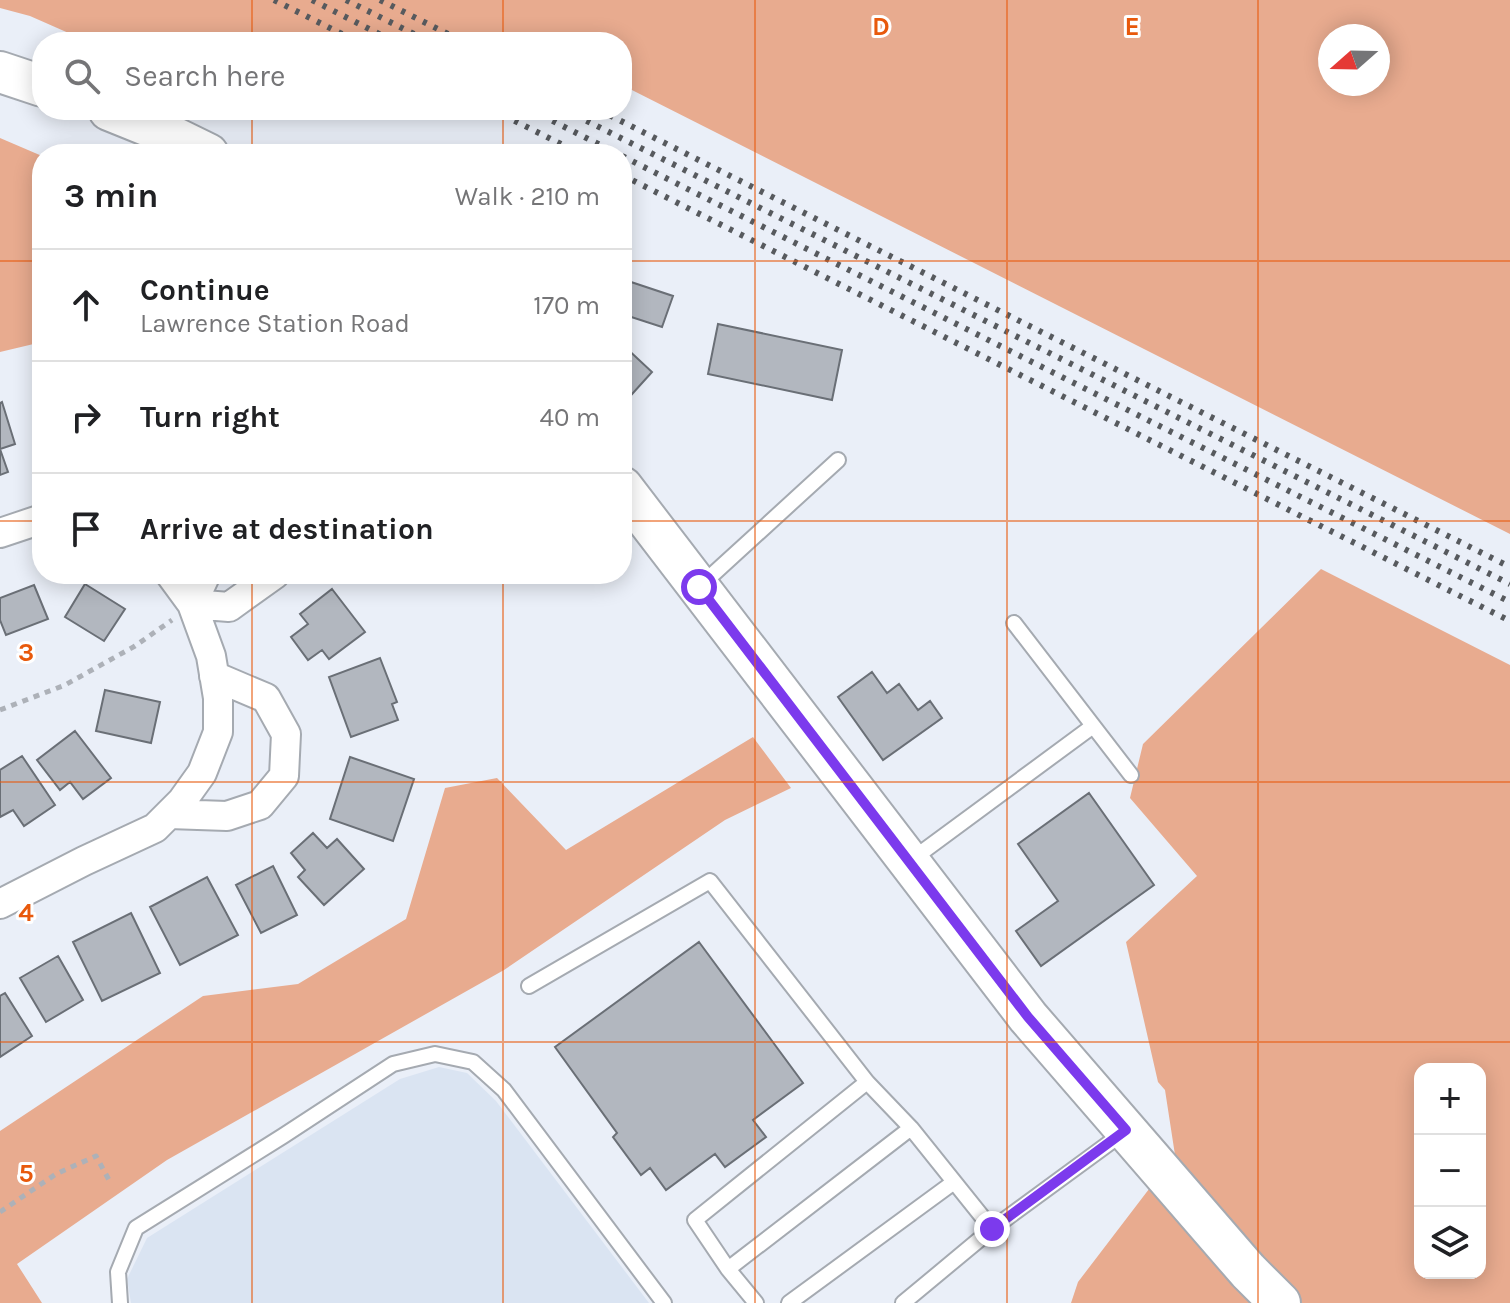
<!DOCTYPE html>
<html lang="en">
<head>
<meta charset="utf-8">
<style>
	:root { --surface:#fff; --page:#f2f2f2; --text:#202124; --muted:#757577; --line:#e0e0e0 }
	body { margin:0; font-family:Karla,sans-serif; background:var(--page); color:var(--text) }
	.controls { position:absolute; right:24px; bottom:24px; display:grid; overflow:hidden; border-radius:16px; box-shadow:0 4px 20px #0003 }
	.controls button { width:72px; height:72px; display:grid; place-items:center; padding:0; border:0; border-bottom:2px solid var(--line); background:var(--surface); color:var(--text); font:40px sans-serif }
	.compass { position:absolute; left:1318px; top:24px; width:72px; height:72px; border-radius:50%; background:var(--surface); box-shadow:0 4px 20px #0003; rotate:250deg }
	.stop { position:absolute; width:24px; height:24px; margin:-18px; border:6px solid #7c3aed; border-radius:50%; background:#fff }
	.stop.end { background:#7c3aed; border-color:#fff; box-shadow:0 2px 8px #0008 }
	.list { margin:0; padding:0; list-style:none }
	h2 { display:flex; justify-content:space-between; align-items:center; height:104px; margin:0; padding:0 32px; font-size:34px }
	h2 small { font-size:26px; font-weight:400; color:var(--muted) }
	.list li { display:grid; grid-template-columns:52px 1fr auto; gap:24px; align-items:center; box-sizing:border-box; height:112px; padding:0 32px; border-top:2px solid var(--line) }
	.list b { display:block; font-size:30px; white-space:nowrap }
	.list p { margin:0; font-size:26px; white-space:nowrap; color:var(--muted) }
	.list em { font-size:26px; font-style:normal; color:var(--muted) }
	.icon { flex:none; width:44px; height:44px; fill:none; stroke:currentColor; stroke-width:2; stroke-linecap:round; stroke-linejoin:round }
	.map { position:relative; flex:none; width:1510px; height:1303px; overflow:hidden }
	.search { position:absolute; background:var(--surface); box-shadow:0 4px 20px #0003; left:32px; top:32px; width:600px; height:88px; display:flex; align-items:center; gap:20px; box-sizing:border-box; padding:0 28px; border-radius:32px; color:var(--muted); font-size:30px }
	.panel { position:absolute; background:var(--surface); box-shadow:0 4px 20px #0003; left:32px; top:144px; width:600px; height:440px; border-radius:32px }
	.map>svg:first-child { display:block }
</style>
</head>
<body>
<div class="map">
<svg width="1510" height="1303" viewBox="0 0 1510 1303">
	<rect width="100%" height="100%" fill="#eaeff8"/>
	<!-- built -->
	<path fill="#dae4f2" d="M439 1067 467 1073 496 1101 649 1303H131L127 1279 147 1238 400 1079Z"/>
	<!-- green -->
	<path fill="#e8ab8f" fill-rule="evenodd" d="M0 0H1510V534L622 85V42H89L30 16 0 8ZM1330 36H1378V84H1330Z
		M0 138 42 156V342L0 352Z
		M1321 569 1510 665V1303H1071L1078 1282 1175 1155 1165 1090 1158 1082 1126 942 1197 876 1130 798 1143 744ZM1420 1069H1480V1273H1420Z
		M753 737 791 788 725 820 504 970 167 1160 17 1264 42 1303H0V1131L203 996 298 984 406 919 445 788 497 778 566 850Z"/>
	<!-- building -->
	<path fill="#b2b7bf" stroke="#6a6f76" stroke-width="2" d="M622 279 673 296 662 327 622 314Z
		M718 324 842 350 832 400 708 374Z
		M623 345 652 372 624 403 622 402Z
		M2 402 15 444 0 449 8 472 0 475V403Z
		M37 402H42V470H41Z
		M85 584 125 609 104 641 65 617Z
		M34 585 48 619 6 635 0 620V598Z
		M332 589 365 632 329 659 322 650 308 660 291 637 308 624 300 614Z
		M380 658 397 702 392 704 398 720 351 737 329 677Z
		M872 672 887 693 899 684 918 710 930 701 942 718 883 760 838 697Z
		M105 690 160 702 151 743 96 731Z
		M75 731 111 778 83 799 70 782 60 790 37 760Z
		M22 756 55 805 24 826 13 810 0 817V770Z
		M350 757 414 779 393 841 330 819Z
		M1089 793 1154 885 1041 966 1016 931 1058 901 1018 844Z
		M313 833 327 848 337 839 364 869 324 905 298 877 305 870 291 853Z
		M273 866 297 915 261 933 236 885Z
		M207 877 238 935 180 965 150 907Z
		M131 913 160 973 102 1001 73 942Z
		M699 942 803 1083 753 1120 766 1137 725 1167 715 1154 666 1190 650 1168 641 1175 613 1137 617 1133 555 1047Z
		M58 956 83 1000 46 1022 20 978Z
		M5 993 32 1036 0 1057V996Z"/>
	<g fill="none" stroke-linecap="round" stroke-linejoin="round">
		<defs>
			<path id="service" d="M699 587 838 460
				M1014 623 1131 775
				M910 861 1093 726
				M529 986 710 881 867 1082 911 1128 992 1229
				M728 1269 911 1128
				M120 1303 118 1272 136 1228 283 1136 393 1064 435 1054 473 1062 504 1090 664 1303
				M756 1303 728 1269 695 1220 867 1082
				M789 1303 954 1182
				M903 1303 992 1229 1123 1133"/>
			<path id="minor" d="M0 533 42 519
				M206 574 192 604 229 607 275 574
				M169 814 227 816 260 805 284 776 286 734 266 698 214 676
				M0 904 84 861 155 828 182 801 202 773 218 732V698L211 656 192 604 170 574"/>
			<path id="secondary" d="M0 72 42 86
				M109 110 161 131 208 154
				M622 487 1028 1017 1248 1271 1280 1303"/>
		</defs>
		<!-- service casing -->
		<use href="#service" stroke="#a5aab1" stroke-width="18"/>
		<!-- minor casing -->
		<use href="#minor" stroke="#a5aab1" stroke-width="32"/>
		<!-- secondary casing -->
		<use href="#secondary" stroke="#a5aab1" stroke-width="44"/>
		<!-- path -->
		<path stroke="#adb1b8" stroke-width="5" stroke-dasharray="6 6" stroke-linecap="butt" d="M0 710 65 685 135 646 172 620
			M0 1212 56 1174 96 1156 109 1180"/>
		<!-- service -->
		<use href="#service" stroke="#fff" stroke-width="14"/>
		<!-- minor -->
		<use href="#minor" stroke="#fff" stroke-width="28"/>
		<!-- secondary -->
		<use href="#secondary" stroke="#fff" stroke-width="40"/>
		<!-- rail -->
		<path stroke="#575a5e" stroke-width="6" stroke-dasharray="4 8" stroke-linecap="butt" d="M274 0 358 42
			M312 0 395 42
			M346 0 430 42
			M380 0 464 42
			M493 110 581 154
			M531 110 618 154
			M565 110 1510 584
			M599 110 1510 567
			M622 156 1510 602
			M622 175 1510 621"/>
	</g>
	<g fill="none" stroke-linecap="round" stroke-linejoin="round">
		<!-- route -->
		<path stroke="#7c3aed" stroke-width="10" d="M699 587 1028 1017 1126 1130 992 1229"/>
	</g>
	<!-- grid -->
	<path fill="none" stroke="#e8590c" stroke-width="2" stroke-opacity="0.55" d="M252 0V42M503 0V42M755 0V1303M1007 0V1303M1258 0V1303M252 110V154M503 110V154M0 261H42M622 261H1510M0 521H42M622 521H1510M252 574V1303M503 574V1303M0 782H1510M0 1042H1510"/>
	<g font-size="26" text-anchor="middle" font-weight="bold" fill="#e8590c" stroke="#fff" stroke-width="6" stroke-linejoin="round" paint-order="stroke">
		<text x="881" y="35">D</text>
		<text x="1132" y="35">E</text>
		<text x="26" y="661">3</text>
		<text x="26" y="921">4</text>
		<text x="26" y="1182">5</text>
	</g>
</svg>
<div class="controls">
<button>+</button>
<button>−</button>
<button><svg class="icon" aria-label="layers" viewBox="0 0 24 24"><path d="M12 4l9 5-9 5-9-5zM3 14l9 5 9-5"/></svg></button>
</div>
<svg class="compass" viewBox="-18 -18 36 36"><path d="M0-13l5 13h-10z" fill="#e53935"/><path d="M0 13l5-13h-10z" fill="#757577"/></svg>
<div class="stop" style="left:699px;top:587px"></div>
<div class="stop end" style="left:992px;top:1229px"></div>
<div class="search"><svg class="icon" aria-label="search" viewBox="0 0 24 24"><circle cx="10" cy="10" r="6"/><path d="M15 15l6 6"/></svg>Search here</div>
<section class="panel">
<h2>3 min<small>Walk · 210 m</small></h2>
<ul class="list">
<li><svg class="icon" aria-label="ahead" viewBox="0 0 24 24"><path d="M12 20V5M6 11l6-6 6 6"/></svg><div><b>Continue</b><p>Lawrence Station Road</p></div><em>170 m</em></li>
<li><svg class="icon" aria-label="right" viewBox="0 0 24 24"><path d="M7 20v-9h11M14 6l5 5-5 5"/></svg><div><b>Turn right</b></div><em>40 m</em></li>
<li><svg class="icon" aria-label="arrive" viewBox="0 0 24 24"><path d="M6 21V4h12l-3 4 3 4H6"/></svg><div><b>Arrive at destination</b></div></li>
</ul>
</section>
</div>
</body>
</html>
